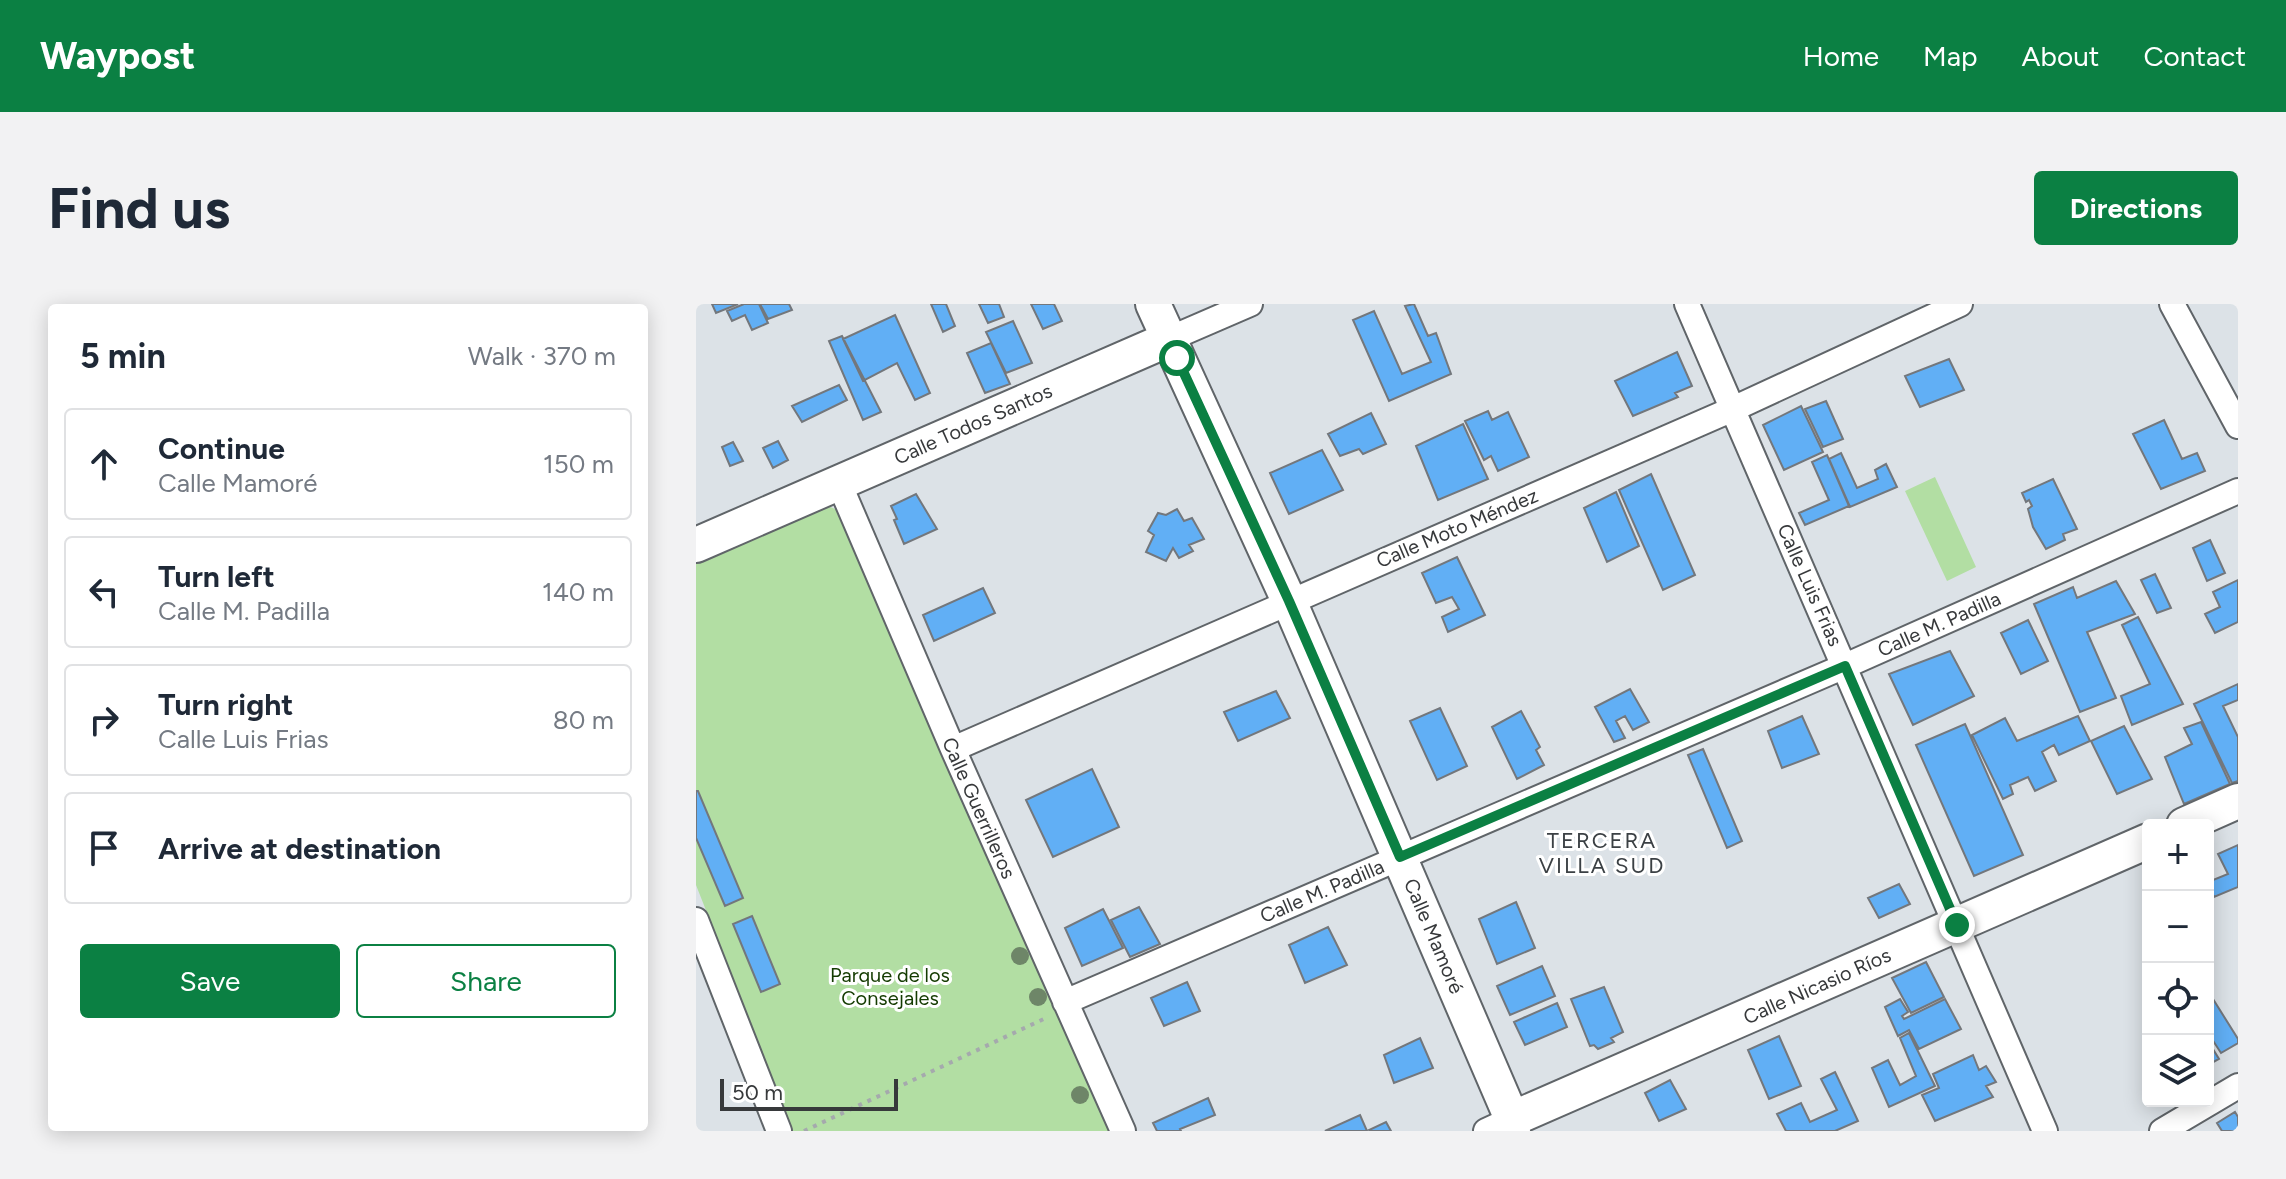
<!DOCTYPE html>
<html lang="en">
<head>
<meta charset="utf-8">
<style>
	:root { --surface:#fff; --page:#f2f2f3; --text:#1f2937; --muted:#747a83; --line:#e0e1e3; --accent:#0b8043 }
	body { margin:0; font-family:Figtree,sans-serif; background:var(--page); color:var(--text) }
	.controls { position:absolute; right:24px; bottom:24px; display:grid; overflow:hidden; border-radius:8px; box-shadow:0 4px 20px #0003 }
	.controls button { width:72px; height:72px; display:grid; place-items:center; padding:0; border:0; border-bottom:2px solid var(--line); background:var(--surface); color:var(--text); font:40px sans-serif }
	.scale { position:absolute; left:24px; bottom:20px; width:178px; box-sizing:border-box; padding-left:8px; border:4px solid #37393b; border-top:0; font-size:22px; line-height:28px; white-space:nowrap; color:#37393b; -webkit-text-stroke:6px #fff; paint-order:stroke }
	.stop { position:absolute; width:24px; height:24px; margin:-18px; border:6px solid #0b8043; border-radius:50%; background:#fff }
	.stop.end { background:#0b8043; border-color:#fff; box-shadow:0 2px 8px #0008 }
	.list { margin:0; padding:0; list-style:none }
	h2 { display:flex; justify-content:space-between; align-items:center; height:104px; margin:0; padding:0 32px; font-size:34px }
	h2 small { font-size:26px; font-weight:400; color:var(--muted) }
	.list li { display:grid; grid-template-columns:52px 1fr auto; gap:24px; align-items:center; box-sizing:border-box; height:112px; margin:0 16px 16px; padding:0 16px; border:2px solid var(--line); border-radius:8px }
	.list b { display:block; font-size:30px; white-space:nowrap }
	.list p { margin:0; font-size:26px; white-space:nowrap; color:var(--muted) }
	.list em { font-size:26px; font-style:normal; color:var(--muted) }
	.actions { display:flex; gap:16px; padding:24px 32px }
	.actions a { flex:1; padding:18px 0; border:2px solid var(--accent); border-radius:8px; text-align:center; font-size:28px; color:var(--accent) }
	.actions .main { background:var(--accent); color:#fff }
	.icon { flex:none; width:44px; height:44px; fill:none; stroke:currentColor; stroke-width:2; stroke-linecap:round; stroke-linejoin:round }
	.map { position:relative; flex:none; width:1542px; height:827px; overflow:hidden; border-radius:8px }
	header { display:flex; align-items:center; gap:48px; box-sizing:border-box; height:112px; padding:0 40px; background:var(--accent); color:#fff }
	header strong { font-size:38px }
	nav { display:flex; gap:44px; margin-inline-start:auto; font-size:28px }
	.intro { display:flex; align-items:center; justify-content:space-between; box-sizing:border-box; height:192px; padding:0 48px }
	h1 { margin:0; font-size:56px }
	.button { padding:20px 36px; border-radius:8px; background:var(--accent); color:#fff; font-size:28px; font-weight:700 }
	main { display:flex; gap:48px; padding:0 48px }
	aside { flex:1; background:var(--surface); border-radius:8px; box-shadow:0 4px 20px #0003 }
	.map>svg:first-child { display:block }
</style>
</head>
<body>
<header>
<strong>Waypost</strong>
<nav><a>Home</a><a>Map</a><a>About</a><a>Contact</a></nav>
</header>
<div class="intro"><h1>Find us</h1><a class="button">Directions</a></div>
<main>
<aside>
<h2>5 min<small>Walk · 370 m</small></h2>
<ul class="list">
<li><svg class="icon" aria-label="ahead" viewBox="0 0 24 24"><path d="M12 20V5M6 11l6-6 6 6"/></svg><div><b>Continue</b><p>Calle Mamoré</p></div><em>150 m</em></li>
<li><svg class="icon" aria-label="left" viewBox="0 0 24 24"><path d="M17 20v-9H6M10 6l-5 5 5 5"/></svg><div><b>Turn left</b><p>Calle M. Padilla</p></div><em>140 m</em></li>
<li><svg class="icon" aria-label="right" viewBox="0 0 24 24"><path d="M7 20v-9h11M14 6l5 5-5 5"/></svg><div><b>Turn right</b><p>Calle Luis Frias</p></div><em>80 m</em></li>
<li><svg class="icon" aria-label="arrive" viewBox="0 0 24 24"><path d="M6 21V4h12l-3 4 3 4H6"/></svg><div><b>Arrive at destination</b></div></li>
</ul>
<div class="actions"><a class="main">Save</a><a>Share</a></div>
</aside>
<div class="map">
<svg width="1542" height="827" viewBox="0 0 1542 827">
	<rect width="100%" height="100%" fill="#dce2e7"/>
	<!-- green -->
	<path fill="#b2dea3" d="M1239 173 1280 263 1251 277 1209 187Z
		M128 200 139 205 147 214 413 827H97L0 581V256Z"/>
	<!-- building -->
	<path fill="#61aff5" stroke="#73777c" stroke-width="2" d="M16 0H42L20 9Z
		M48 0H63L72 19 56 26 49 11 36 17 31 7Z
		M64 0H93L96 6 72 15Z
		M235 0H250L259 22 247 28Z
		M283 0H303L308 13 292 19Z
		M335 0H358L366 17 347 25Z
		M718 0 732 32 740 29 755 70 693 97 657 16 678 7 706 70 735 58 709 2Z
		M199 11 234 89 219 96 201 59 167 77 147 35Z
		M317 17 336 59 310 69 290 28Z
		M146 32 185 108 167 116 133 37Z
		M295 39 314 80 289 89 271 49Z
		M981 48 996 82 979 89 982 93 937 112 919 77Z
		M1253 55 1268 86 1224 103 1209 72Z
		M143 81 151 96 106 118 96 102Z
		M1130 97 1147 135 1127 143 1109 105Z
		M1105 102 1127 148 1088 166 1067 121Z
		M792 107 796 116 812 108 833 153 802 167 795 152 788 156 769 117Z
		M675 109 690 140 667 150 663 145 644 152 632 130Z
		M1468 116 1486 155 1501 149 1509 167 1465 185 1437 130Z
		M767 120 792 175 742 196 720 142Z
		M82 137 92 156 77 164 67 144Z
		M37 138 47 157 34 162 26 143Z
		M626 146 647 186 593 210 574 169Z
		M1145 149 1161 184 1182 175 1179 166 1190 160 1201 183 1154 203 1133 155Z
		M1131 151 1153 202 1109 221 1103 209 1133 196 1116 158Z
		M955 170 999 271 967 286 923 186Z
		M1357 175 1381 225 1367 230 1369 236 1350 245 1337 223 1332 205 1336 202 1333 196 1330 198 1326 189Z
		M920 188 943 242 911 258 888 204Z
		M220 190 241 225 208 240 198 216 201 215 195 202Z
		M481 205 488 217 496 214 508 235 493 241 497 247 483 254 477 244 470 257 450 248 458 231 452 227 462 209 470 211Z
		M1514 236 1529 269 1511 277 1497 244Z
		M761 253 789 311 752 328 746 313 763 305 756 293 740 299 726 269Z
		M1459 270 1475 304 1461 309 1445 276Z
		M1542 276V318L1519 329 1509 310 1524 303 1517 288Z
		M1420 277 1439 310 1391 328 1420 394 1384 408 1338 300 1377 283 1381 294Z
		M287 284 299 309 238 337 227 311Z
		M1442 313 1487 400 1436 421 1425 392 1454 380 1426 321Z
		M1332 316 1352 357 1325 370 1305 329Z
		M1254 347 1278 392 1217 421 1193 370Z
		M1542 380V396L1527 402 1542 433V477L1536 479 1498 400Z
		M934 385 953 418 937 426 929 412 920 417 929 434 918 438 899 403Z
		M580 387 594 414 542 437 528 408Z
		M744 404 771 462 741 476 714 417Z
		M825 407 844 443 840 446 848 461 821 475 796 423Z
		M1106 412 1123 450 1086 464 1072 427Z
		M1382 412 1394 437 1363 451 1358 441 1346 448 1360 477 1339 487 1332 473 1314 481 1317 490 1307 495 1276 431 1309 414 1321 437Z
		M1505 418 1534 480 1488 500 1469 453 1496 440 1488 424Z
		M1269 420 1327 551 1278 572 1220 441Z
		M1428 422 1456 475 1421 490 1395 437Z
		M1007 445 1046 537 1031 544 992 451Z
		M396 465 423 523 357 553 330 496Z
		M0 487H2L47 594 29 602 0 534Z
		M1542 541V583L1518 593 1512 578 1532 570 1522 550Z
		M1203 580 1214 600 1183 614 1172 594Z
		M820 598 839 644 801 660 783 615Z
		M443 603 464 640 434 653 415 616Z
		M407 605 427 644 386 662 369 624Z
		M56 612 84 680 65 688 37 620Z
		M632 623 651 661 609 679 593 641Z
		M1230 658 1248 693 1215 709 1196 674Z
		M846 662 859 692 814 711 801 682Z
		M491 678 504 707 468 722 455 694Z
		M908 683 927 728 915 734 918 738 902 745 898 741 894 742 875 695Z
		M1512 687 1542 735V739L1525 749 1512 729Z
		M1204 695 1212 708 1206 712 1208 715 1249 695 1265 725 1223 745 1213 726 1202 732 1189 703Z
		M861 699 871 723 829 741 818 718Z
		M1213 729 1239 782 1193 803 1176 764 1192 756 1204 781 1220 772 1204 734Z
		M1083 732 1105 782 1073 795 1052 746Z
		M724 734 737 764 698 779 688 751Z
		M1512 737 1523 755 1512 761Z
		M1277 751 1283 766 1290 762 1300 778 1290 782 1297 793 1239 817 1226 791 1243 784 1237 770Z
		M1139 768 1162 817 1139 827H1090L1081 810 1105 799 1114 818 1141 806 1125 775Z
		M974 776 990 805 963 817 949 789Z
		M512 794 519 811 484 825 485 827H461L457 819Z
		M1539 808 1542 813V827H1526L1521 819Z
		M664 811 671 827H629Z
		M690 818 695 827H674L673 826Z"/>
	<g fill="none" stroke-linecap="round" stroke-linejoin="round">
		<defs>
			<path id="street" d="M991 0 1349 827
				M1476 0 1542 122
				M473 35 554 0
				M143 179 257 445 427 827
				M257 445 1037 105 1264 0
				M0 616 83 827
				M369 698 1149 362 1542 187
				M790 827 816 815 822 827
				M1466 827 1542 782"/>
			<path id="secondary" d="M457 0 593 297 816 815 1452 537
				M0 241 473 35
				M1488 521 1542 497"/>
		</defs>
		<!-- street casing -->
		<use href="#street" stroke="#606569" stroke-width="28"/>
		<!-- secondary casing -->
		<use href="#secondary" stroke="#606569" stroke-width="38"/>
		<!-- path -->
		<path stroke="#a5a9ad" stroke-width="4" stroke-dasharray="4 6" stroke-linecap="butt" d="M108 827 352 713"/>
		<!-- street -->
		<use href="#street" stroke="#fff" stroke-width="24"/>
		<!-- secondary -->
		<use href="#secondary" stroke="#fff" stroke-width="34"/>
	</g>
	<!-- trees -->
	<g fill="#6e8668">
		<circle cx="324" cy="652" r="9"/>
		<circle cx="342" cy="693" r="9"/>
		<circle cx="384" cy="791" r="9"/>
	</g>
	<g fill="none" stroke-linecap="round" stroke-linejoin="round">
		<!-- route -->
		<path stroke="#0b8043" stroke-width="10" d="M481 54 593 297 704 553 1149 362 1261 621"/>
	</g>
	<g text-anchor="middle" stroke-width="6" stroke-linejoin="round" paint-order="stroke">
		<!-- street labels -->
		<g font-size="20" fill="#37393b" stroke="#fff">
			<text transform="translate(277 120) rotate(-24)" y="7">Calle Todos Santos</text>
			<text transform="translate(761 224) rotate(-23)" y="7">Calle Moto Méndez</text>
			<text transform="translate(1114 281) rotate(66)" y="7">Calle Luis Frias</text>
			<text transform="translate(1243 320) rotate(-24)" y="7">Calle M. Padilla</text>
			<text transform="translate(283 504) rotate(66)" y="7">Calle Guerrilleros</text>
			<text transform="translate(626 587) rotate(-23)" y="7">Calle M. Padilla</text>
			<text transform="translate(738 632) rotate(67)" y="7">Calle Mamoré</text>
			<text transform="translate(1121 682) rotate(-24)" y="7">Calle Nicasio Ríos</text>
		</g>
		<!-- park labels -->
		<g font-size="20" fill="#143b01" stroke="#fff">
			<text x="194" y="678">Parque de los<tspan x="194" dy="23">Consejales</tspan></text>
		</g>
		<!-- neighbourhood labels -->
		<g font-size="22" letter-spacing="2" fill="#3b4044" stroke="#fff">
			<text x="906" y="544">TERCERA<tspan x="906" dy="25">VILLA SUD</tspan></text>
		</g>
	</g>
</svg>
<div class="controls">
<button>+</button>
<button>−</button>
<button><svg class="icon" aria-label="locate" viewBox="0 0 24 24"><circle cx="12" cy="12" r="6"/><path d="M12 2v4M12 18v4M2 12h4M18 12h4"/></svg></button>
<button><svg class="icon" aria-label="layers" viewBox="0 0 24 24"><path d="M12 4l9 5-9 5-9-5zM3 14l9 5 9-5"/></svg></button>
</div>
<div class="scale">50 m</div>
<div class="stop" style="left:481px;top:54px"></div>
<div class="stop end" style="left:1261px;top:621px"></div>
</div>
</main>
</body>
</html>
